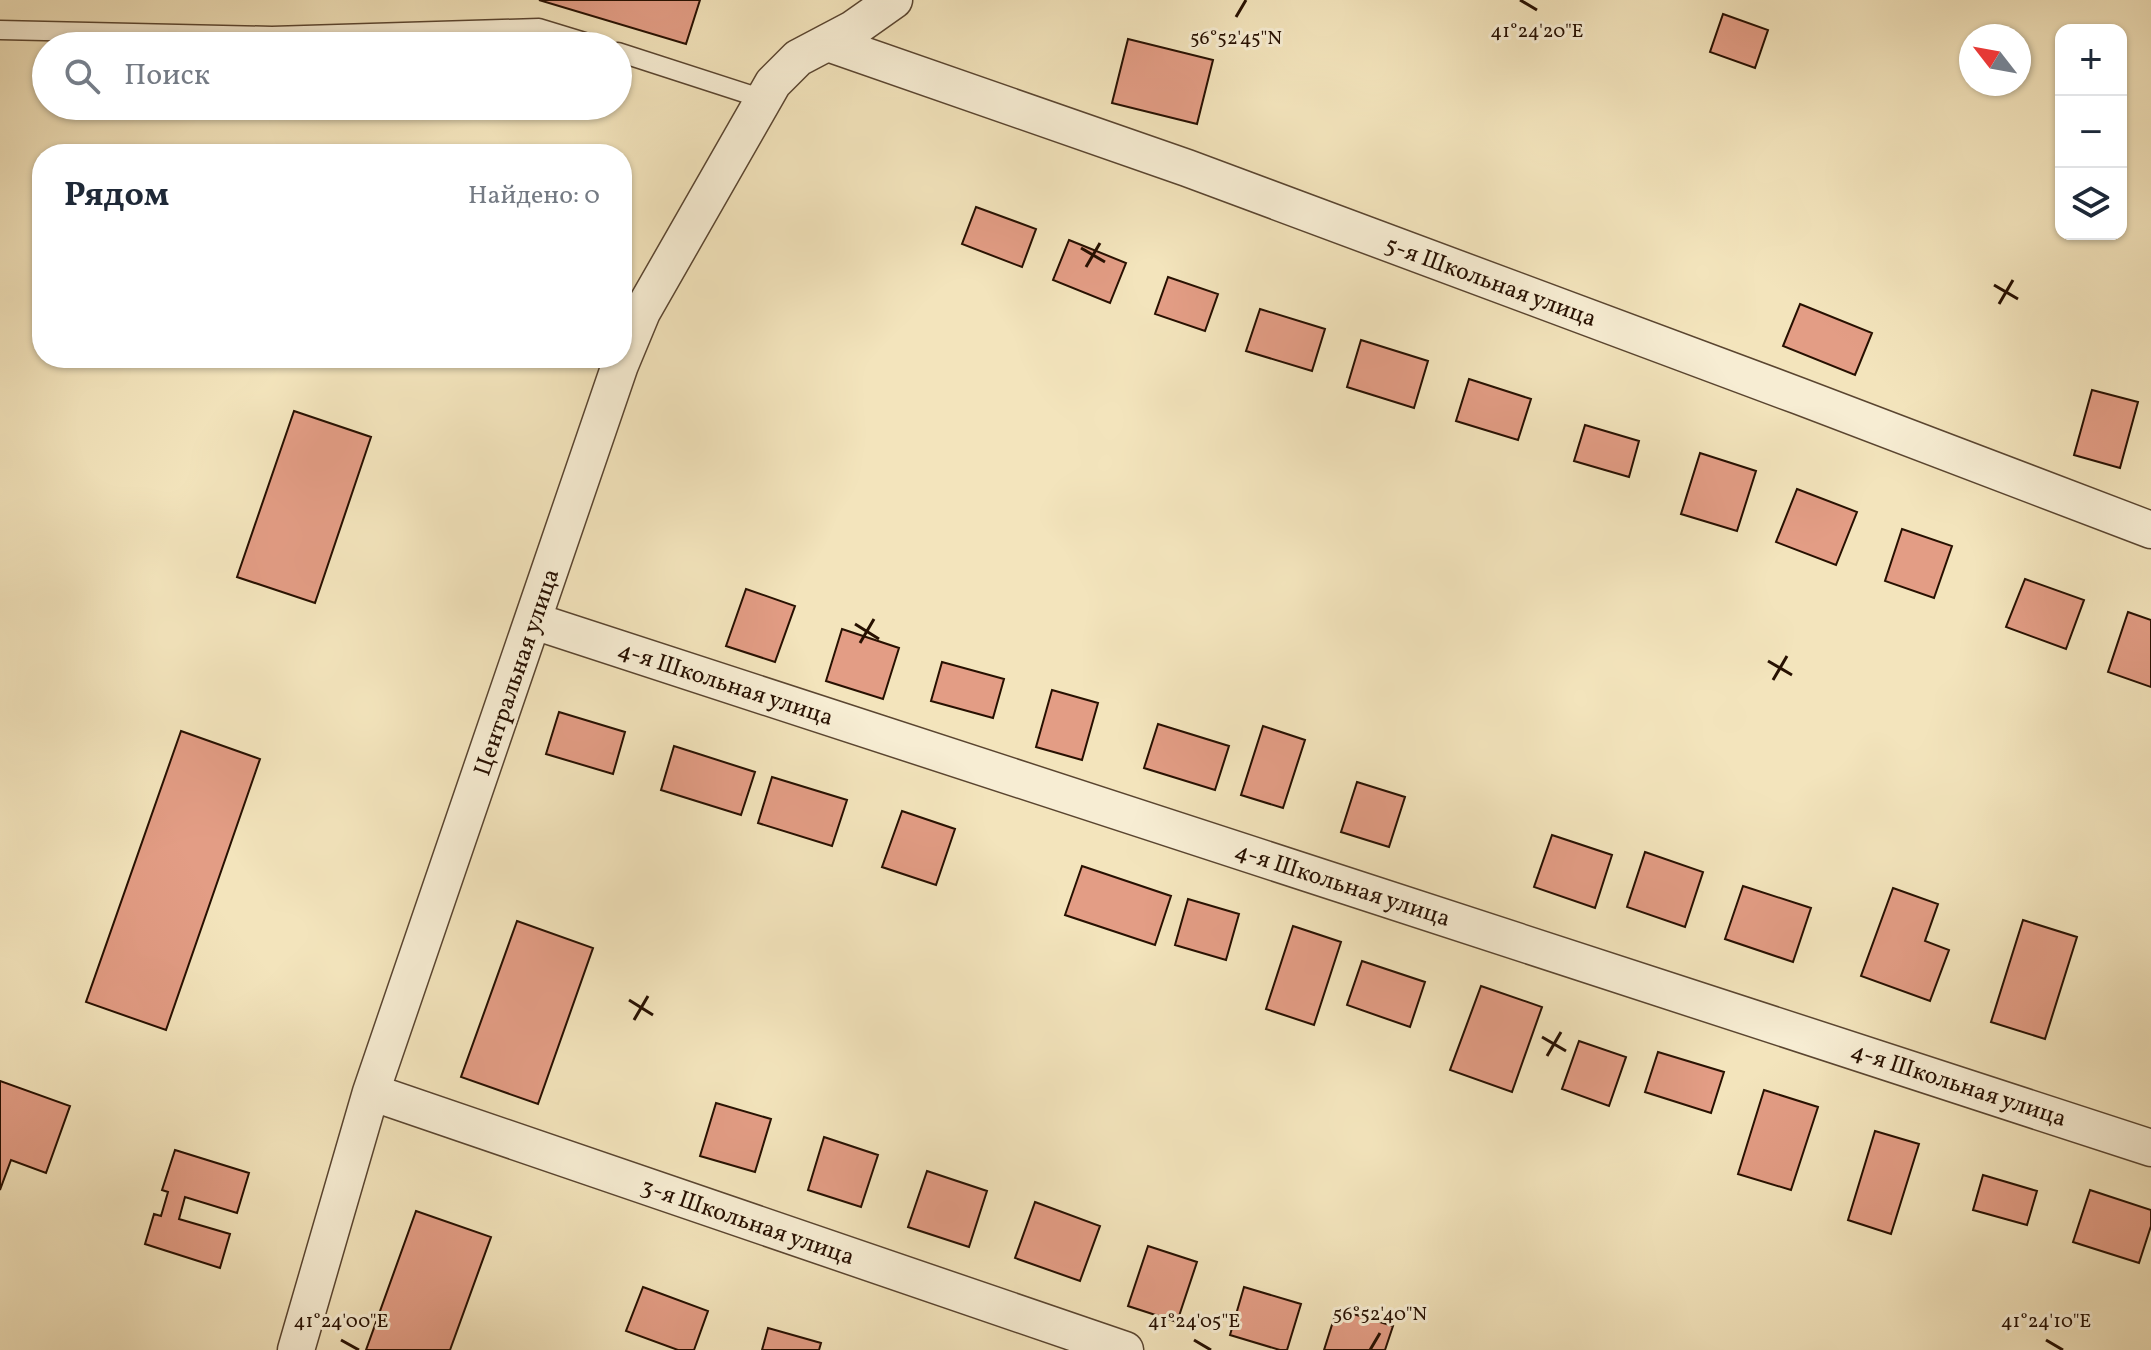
<!DOCTYPE html>
<html lang="ru">
<head>
<meta charset="utf-8">
<style>
	:root { --surface:#fff; --page:#f6f6f7; --text:#1f2937; --muted:#747a83; --line:#e0e1e3 }
	body { margin:0; font-family:Vollkorn,serif; background:var(--page); color:var(--text) }
	.controls { position:absolute; right:24px; top:24px; display:grid; overflow:hidden; border-radius:16px; box-shadow:0 2px 6px #0004 }
	.controls button { width:72px; height:72px; display:grid; place-items:center; padding:0; border:0; border-bottom:2px solid var(--line); background:var(--surface); color:var(--text); font:40px sans-serif }
	.compass { position:absolute; left:1959px; top:24px; width:72px; height:72px; border-radius:50%; background:var(--surface); box-shadow:0 2px 6px #0004; rotate:301deg }
	.list { margin:0; padding:0; list-style:none }
	h2 { display:flex; justify-content:space-between; align-items:center; height:104px; margin:0; padding:0 32px; font-size:34px }
	h2 small { font-size:26px; font-weight:400; color:var(--muted) }
	.icon { flex:none; width:44px; height:44px; fill:none; stroke:currentColor; stroke-width:2; stroke-linecap:round; stroke-linejoin:round }
	.map { position:relative; flex:none; width:2151px; height:1350px; overflow:hidden }
	.search { position:absolute; background:var(--surface); box-shadow:0 2px 6px #0004; left:32px; top:32px; width:600px; height:88px; display:flex; align-items:center; gap:20px; box-sizing:border-box; padding:0 28px; border-radius:44px; color:var(--muted); font-size:30px }
	.panel { position:absolute; background:var(--surface); box-shadow:0 2px 6px #0004; left:32px; top:144px; width:600px; height:224px; border-radius:32px }
	.map>svg:first-child { display:block }
</style>
</head>
<body>
<div class="map">
<svg width="2151" height="1350" viewBox="0 0 2151 1350">
	<rect width="100%" height="100%" fill="#f3e4bc"/>
	<filter id="stains"><feTurbulence type="fractalNoise" baseFrequency=".0025" numOctaves="4"/><feColorMatrix values="0 0 0 0 .2 0 0 0 0 .09 0 0 0 0 .02 0 0 0 .5 -.17"/></filter>
	<radialGradient id="worn" r=".72"><stop offset=".6" stop-color="#630" stop-opacity="0"/><stop offset="1" stop-color="#630" stop-opacity=".3"/></radialGradient>
	<!-- building -->
	<path fill="#e39d85" stroke="#271001" stroke-width="2" d="M539 0H700L686 44Z
		M1723 14 1768 30 1755 68 1710 52Z
		M1128 39 1213 60 1197 124 1112 103Z
		M976 207 1036 229 1022 267 962 244Z
		M1069 240 1126 263 1110 303 1053 280Z
		M1168 277 1218 294 1205 331 1155 314Z
		M1800 304 1872 333 1855 375 1783 346Z
		M1260 309 1325 329 1312 371 1246 351Z
		M1361 340 1428 361 1414 408 1347 387Z
		M1469 379 1531 399 1518 440 1456 421Z
		M2092 390 2138 402 2120 468 2074 455Z
		M294 411 371 437 315 603 237 577Z
		M1585 425 1639 441 1629 477 1574 461Z
		M1700 453 1756 471 1737 531 1681 514Z
		M1797 489 1857 512 1836 565 1776 542Z
		M1902 529 1952 546 1934 598 1885 581Z
		M2025 579 2084 600 2066 649 2006 627Z
		M746 589 795 606 775 662 726 646Z
		M2128 612 2151 620V687L2108 672Z
		M842 629 899 648 883 699 826 681Z
		M942 662 1004 679 993 718 931 701Z
		M1052 690 1098 703 1082 760 1036 747Z
		M559 712 625 732 613 774 546 754Z
		M1158 724 1229 746 1215 790 1144 768Z
		M1263 726 1305 740 1283 808 1241 795Z
		M181 731 260 759 166 1030 86 1002Z
		M674 746 755 772 741 815 661 790Z
		M772 777 847 800 832 846 758 823Z
		M1357 782 1405 797 1389 847 1341 832Z
		M902 811 955 829 936 885 882 867Z
		M1552 835 1612 855 1595 908 1534 887Z
		M1645 852 1703 872 1685 927 1627 907Z
		M1082 866 1171 896 1155 945 1065 915Z
		M1743 886 1811 908 1793 962 1725 939Z
		M1893 888 1938 904 1925 941 1949 950 1930 1001 1861 976Z
		M1188 899 1239 914 1226 960 1175 945Z
		M2023 920 2077 937 2045 1039 1991 1022Z
		M517 921 593 948 538 1104 461 1077Z
		M1293 926 1341 942 1314 1025 1266 1009Z
		M1362 961 1425 982 1410 1027 1347 1005Z
		M1481 986 1542 1007 1512 1092 1450 1070Z
		M1579 1041 1626 1057 1609 1106 1562 1089Z
		M1658 1052 1724 1072 1711 1113 1645 1092Z
		M0 1081 70 1106 46 1173 11 1160 0 1190Z
		M1764 1090 1818 1107 1791 1190 1738 1174Z
		M716 1103 771 1119 755 1172 700 1156Z
		M1875 1131 1919 1144 1891 1234 1848 1220Z
		M824 1137 878 1155 861 1207 808 1190Z
		M175 1150 249 1173 237 1213 185 1197 179 1219 230 1234 220 1268 145 1244 154 1214 161 1216 168 1192 162 1190Z
		M927 1171 987 1191 969 1247 908 1227Z
		M1983 1175 2037 1191 2027 1225 1973 1210Z
		M2090 1190 2151 1210V1226L2139 1263 2073 1242Z
		M1035 1202 1100 1226 1080 1281 1015 1258Z
		M416 1211 491 1237 450 1350H366Z
		M1148 1246 1197 1262 1177 1322 1128 1306Z
		M643 1287 708 1311 694 1350H678L626 1331Z
		M1244 1287 1301 1304 1287 1350H1280L1230 1335Z
		M1337 1309 1393 1326 1385 1350H1324Z
		M768 1328 821 1343 819 1350H762Z"/>
	<g fill="none" stroke-linecap="round" stroke-linejoin="round">
		<defs>
			<path id="lane" d="M0 30 272 36 539 28 598 46
				M618 52 763 99"/>
			<path id="street" d="M828 43 1187 168 1799 396 2151 530
				M534 621 2151 1148
				M371 1092 1125 1350
				M296 1350 371 1092 620 365 642 312 773 83 798 58 853 29 894 0"/>
		</defs>
		<!-- lane casing -->
		<use href="#lane" stroke="#5a4530" stroke-width="21"/>
		<!-- street casing -->
		<use href="#street" stroke="#5a4530" stroke-width="39"/>
		<!-- lane -->
		<use href="#lane" stroke="#f7edd3" stroke-width="18"/>
		<!-- street -->
		<use href="#street" stroke="#f7edd3" stroke-width="36"/>
	</g>
	<!-- ticks -->
	<path fill="none" stroke="#271001" stroke-width="3" d="M1520 0 1537 10M1236 17 1246 0M1081 248 1105 262M1086 267 1100 243M1994 285 2018 299M1999 304 2013 280M855 624 879 639M860 643 874 619M1768 661 1792 675M1773 680 1787 656M629 1000 653 1015M634 1020 648 996M1542 1037 1566 1051M1547 1056 1561 1032M341 1340 359 1350M1194 1340 1211 1350M2046 1340 2063 1350M1370 1350 1380 1333"/>
	<g text-anchor="middle" stroke-width="6" stroke-linejoin="round" paint-order="stroke">
		<!-- street labels -->
		<g font-size="24" fill="#271001" stroke="#f7edd3">
			<text transform="translate(1491 281) rotate(20)" y="8">5-я Школьная улица</text>
			<text transform="translate(516 672) rotate(-71)" y="8">Центральная улица</text>
			<text transform="translate(726 683) rotate(18)" y="8">4-я Школьная улица</text>
			<text transform="translate(1343 884) rotate(18)" y="8">4-я Школьная улица</text>
			<text transform="translate(1959 1084) rotate(18)" y="8">4-я Школьная улица</text>
			<text transform="translate(748 1221) rotate(19)" y="8">3-я Школьная улица</text>
		</g>
	</g>
	<g font-size="20" text-anchor="middle" fill="#271001" stroke="#f7edd3" stroke-width="6" stroke-linejoin="round" paint-order="stroke">
		<text x="1537" y="37">41°24'20"E</text>
		<text x="1236" y="44">56°52'45"N</text>
		<text x="1380" y="1320">56°52'40"N</text>
		<text x="341" y="1327">41°24'00"E</text>
		<text x="1194" y="1327">41°24'05"E</text>
		<text x="2046" y="1327">41°24'10"E</text>
	</g>
	<rect width="100%" height="100%" filter="url(#stains)"/>
	<rect width="100%" height="100%" fill="url(#worn)"/>
</svg>
<div class="controls">
<button>+</button>
<button>−</button>
<button><svg class="icon" aria-label="layers" viewBox="0 0 24 24"><path d="M12 4l9 5-9 5-9-5zM3 14l9 5 9-5"/></svg></button>
</div>
<svg class="compass" viewBox="-18 -18 36 36"><path d="M0-13l5 13h-10z" fill="#e53935"/><path d="M0 13l5-13h-10z" fill="#747a83"/></svg>
<div class="search"><svg class="icon" aria-label="search" viewBox="0 0 24 24"><circle cx="10" cy="10" r="6"/><path d="M15 15l6 6"/></svg>Поиск</div>
<section class="panel">
<h2>Рядом<small>Найдено: 0</small></h2>
<ul class="list">
</ul>
</section>
</div>
</body>
</html>
